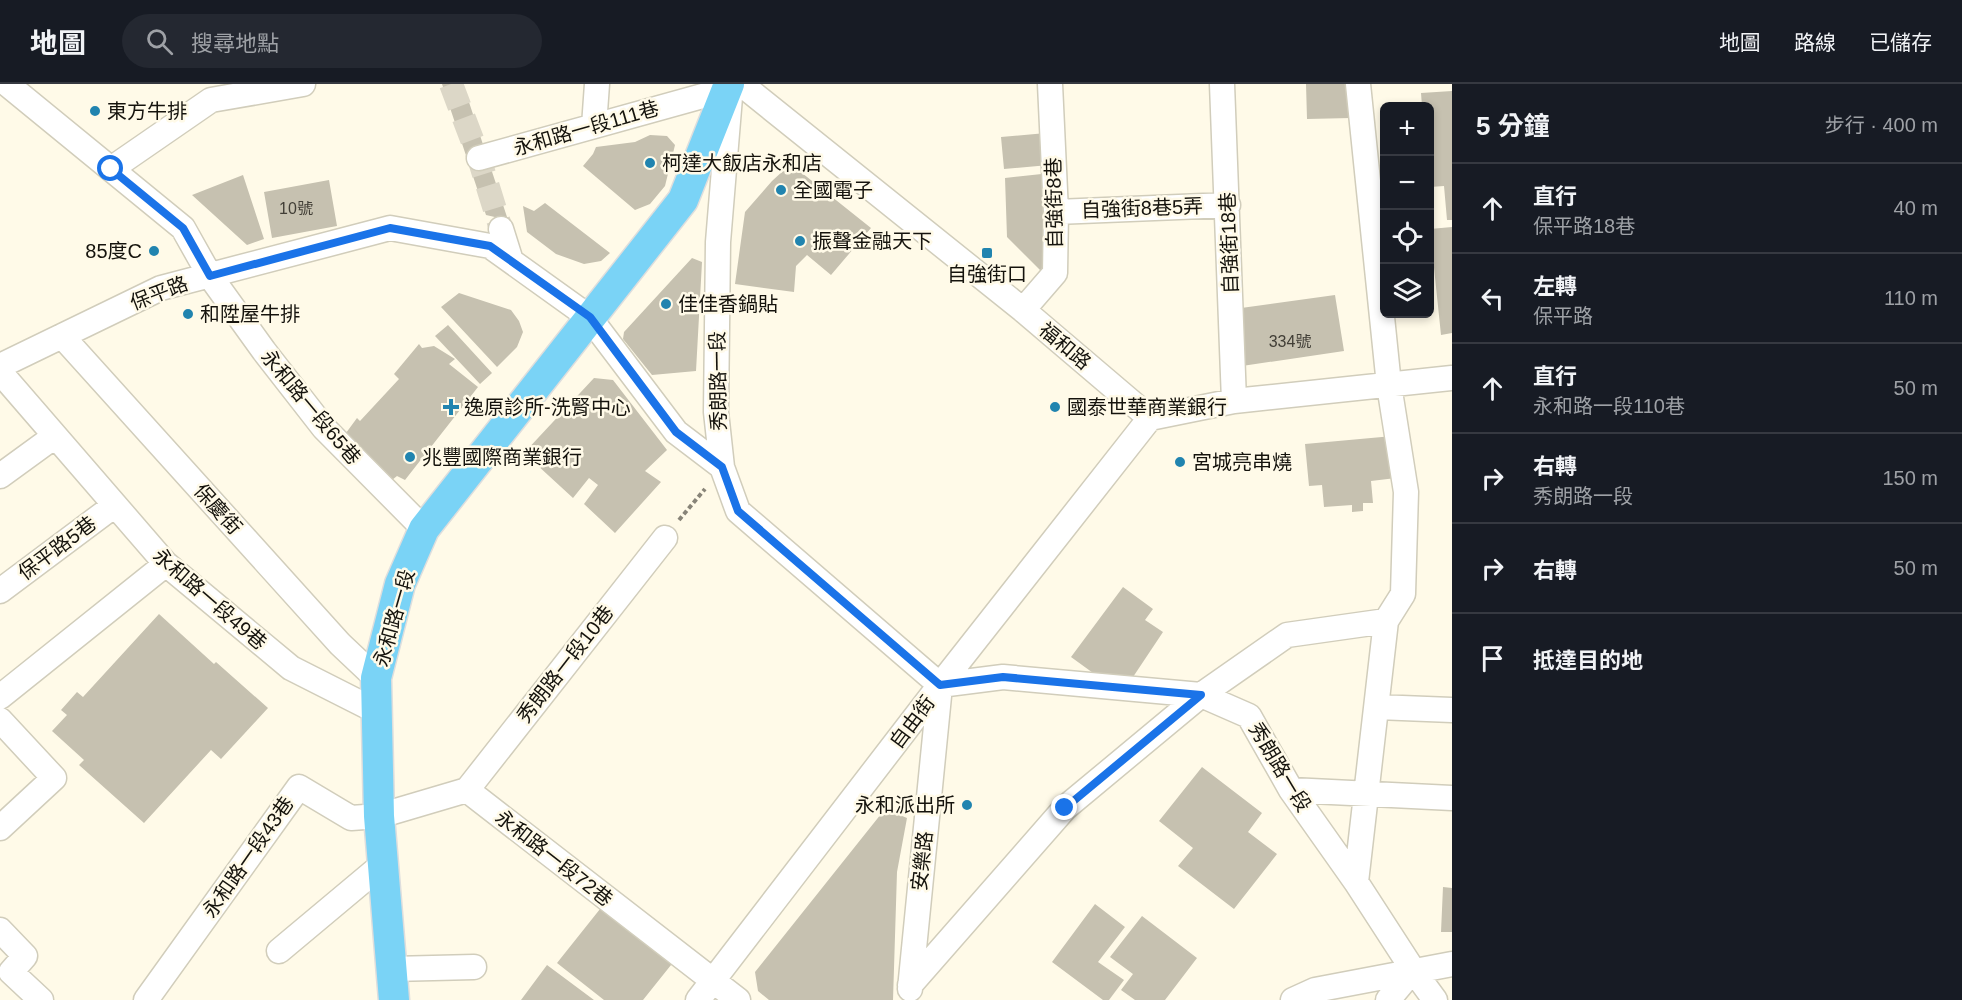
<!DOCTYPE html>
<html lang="zh-TW">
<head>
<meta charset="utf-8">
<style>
	:root { --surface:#171b24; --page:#242831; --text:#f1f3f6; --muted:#9ea1a6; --line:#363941 }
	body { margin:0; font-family:Helvetica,"Noto Sans TC",sans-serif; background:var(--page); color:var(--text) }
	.controls { position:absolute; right:18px; top:18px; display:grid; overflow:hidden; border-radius:9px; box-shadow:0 3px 9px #0003 }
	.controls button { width:54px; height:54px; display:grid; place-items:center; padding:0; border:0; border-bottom:2px solid var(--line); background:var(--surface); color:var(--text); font:30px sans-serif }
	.stop { position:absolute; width:18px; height:18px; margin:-14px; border:4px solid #1a73e8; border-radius:50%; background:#fff }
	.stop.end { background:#1a73e8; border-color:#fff; box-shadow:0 2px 6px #0008 }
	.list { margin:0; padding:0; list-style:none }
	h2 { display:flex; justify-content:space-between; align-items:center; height:78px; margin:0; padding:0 24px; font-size:26px }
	h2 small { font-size:20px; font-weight:400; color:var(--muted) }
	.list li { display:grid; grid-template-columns:39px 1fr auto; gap:18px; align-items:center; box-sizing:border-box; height:90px; padding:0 24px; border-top:2px solid var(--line) }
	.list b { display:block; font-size:22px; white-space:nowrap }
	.list p { margin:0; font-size:20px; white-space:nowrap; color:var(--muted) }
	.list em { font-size:20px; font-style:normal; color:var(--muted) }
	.icon { flex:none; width:33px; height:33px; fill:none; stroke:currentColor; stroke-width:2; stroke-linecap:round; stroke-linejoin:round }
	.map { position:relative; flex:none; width:1452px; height:916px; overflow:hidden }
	header { display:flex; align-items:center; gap:36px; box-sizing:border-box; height:84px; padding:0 30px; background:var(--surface); border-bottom:2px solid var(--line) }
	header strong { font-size:28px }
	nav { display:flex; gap:33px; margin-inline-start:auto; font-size:21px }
	.search { width:420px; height:54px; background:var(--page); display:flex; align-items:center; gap:15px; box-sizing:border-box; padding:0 21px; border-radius:33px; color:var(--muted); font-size:22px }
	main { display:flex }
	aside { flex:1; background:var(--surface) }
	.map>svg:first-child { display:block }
</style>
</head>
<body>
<header>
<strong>地圖</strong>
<div class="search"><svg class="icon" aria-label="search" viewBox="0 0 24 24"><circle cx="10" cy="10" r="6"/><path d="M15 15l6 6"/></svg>搜尋地點</div>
<nav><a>地圖</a><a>路線</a><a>已儲存</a></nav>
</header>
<main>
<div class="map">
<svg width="1452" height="916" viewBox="0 0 1452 916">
	<rect width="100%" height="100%" fill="#fffae8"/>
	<!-- building -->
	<path fill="#c6c1b0" d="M442 0H463L508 136 486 131Z
		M1306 0H1351V34L1307 35Z
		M1452 7V136H1447L1444 102 1430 103V22H1422L1421 9Z
		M1057 48 1060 80 1004 85 1001 53Z
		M650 51 667 52 675 61 665 102 650 120 635 126 583 82 593 70 596 63 635 58Z
		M797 85 871 144 831 191 807 171 796 182 794 208 735 200 745 128 772 97 784 86Z
		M1051 89 1066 194 1058 199 1051 197 1007 153 1005 94Z
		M243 91 264 155 247 161 192 111Z
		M329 96 337 142 272 154 264 108Z
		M545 119 610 169 601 177 584 180 556 170 527 148 523 122 534 127Z
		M1452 143V249L1441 251 1430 145Z
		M692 174 702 178 696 287 652 291 623 255 624 248Z
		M459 209 511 226 519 237 523 248 517 263 497 283 441 223Z
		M1335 211 1344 267 1242 282 1234 225Z
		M448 241 492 289 480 300 435 252Z
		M419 260 422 264 434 262 455 275 449 280 478 303 405 396 397 392 392 396 346 349 357 334 360 337 399 295 394 290Z
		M594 294 613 296 667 366 645 387 661 398 615 449 584 420 598 401 589 394 573 414 524 369Z
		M1393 352 1396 394 1371 397 1373 419H1363V427L1352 428V421L1324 423 1322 401 1309 402 1305 360Z
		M1123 503 1153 525 1145 536 1163 548 1131 596 1100 594 1071 573Z
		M159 530 214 580 216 578 268 624 221 675 211 666 144 739 79 681 84 676 52 647 67 631 61 626 77 608 83 613Z
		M1202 683 1262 729 1248 748 1277 770 1234 825 1178 782 1193 764 1159 737Z
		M885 725 907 734 897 788 893 916H769L758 907 755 888Z
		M1443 803 1452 804V848H1441Z
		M604 820 675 876 643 916H604L557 879Z
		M1095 820 1125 843 1098 878 1124 896 1109 916H1103L1052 878Z
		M1142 832 1197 874 1165 916H1135L1121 906 1133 890 1110 873Z
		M547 881 594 916H521Z"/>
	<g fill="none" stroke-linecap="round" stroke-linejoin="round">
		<!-- minor-tunnel -->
		<path stroke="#dcd7c7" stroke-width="24" stroke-dasharray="24 12" stroke-linecap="butt" d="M451 0 479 74 501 145"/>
		<defs>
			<path id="minor" d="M7 0 183 144 210 192 264 267 324 344 424 445
				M741 0 1023 226 1150 334
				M1222 0 1234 317
				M730 13 718 158 716 328 722 383 738 427 940 601 1003 593 1201 611 1249 632 1291 706 1356 798 1413 886 1435 916
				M594 42 597 0
				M479 74 717 8 725 0
				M111 85 211 16 303 0
				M1056 128 1228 121
				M501 145 511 177
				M1023 226 1055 189 1056 128 1050 0
				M62 252 340 560 376 594
				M0 282 161 204 390 144 490 162 589 233 676 348 722 383
				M0 288 166 480 291 584 376 627
				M1150 334 1234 317 1452 294
				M0 392 55 352
				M0 507 115 421
				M0 613 166 480
				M1377 623 1452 626
				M0 636 54 694 0 744
				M467 706 738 916
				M467 706 665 454
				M1291 706 1452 714
				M1356 798 1386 537
				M0 846 25 872 11 888 41 916
				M279 867 383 780
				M392 885 474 883
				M910 901 1065 724 1201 611 1287 551 1386 537 1403 510 1406 408 1389 301 1358 0
				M910 905 940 602
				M146 916 299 703 351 734 379 732 467 706
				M698 916 940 601 1150 334
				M1293 916 1315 906 1452 880
				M1388 916 1413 886"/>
			<path id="major" d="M394 916 379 732 376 594 400 500 424 445 683 116 729 0"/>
		</defs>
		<!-- minor casing -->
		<use href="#minor" stroke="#d1cdbb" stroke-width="27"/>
		<!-- major casing -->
		<use href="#major" stroke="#dededd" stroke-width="33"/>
		<!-- path -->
		<path stroke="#888478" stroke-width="4" stroke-dasharray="4.5 3" stroke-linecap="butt" d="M679 436 705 405"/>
		<!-- minor -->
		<use href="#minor" stroke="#fff" stroke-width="24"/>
		<!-- major -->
		<use href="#major" stroke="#7ad3f6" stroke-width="30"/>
	</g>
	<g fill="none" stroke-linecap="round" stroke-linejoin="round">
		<!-- route -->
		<path stroke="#1a73e8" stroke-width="8" d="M111 85 183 144 210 192 390 144 490 162 590 233 676 348 722 383 738 427 940 601 1003 593 1201 611 1065 724"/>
	</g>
	<!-- markers -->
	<g fill="#2184af" stroke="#fffae8" stroke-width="2">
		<circle cx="95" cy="27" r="6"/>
		<circle cx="650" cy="79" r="6"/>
		<circle cx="781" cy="106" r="6"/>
		<circle cx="800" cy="157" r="6"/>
		<circle cx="154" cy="167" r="6"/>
		<rect x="981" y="163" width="12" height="12" rx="3"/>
		<circle cx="666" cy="220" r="6"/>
		<circle cx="188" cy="230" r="6"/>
		<path d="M448 314h6v6h6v6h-6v6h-6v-6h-6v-6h6z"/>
		<circle cx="1055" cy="323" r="6"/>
		<circle cx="410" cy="373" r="6"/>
		<circle cx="1180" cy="378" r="6"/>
		<circle cx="967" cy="721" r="6"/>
	</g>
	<g text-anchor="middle" stroke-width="5" stroke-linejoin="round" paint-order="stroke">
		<!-- number labels -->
		<g font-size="16" fill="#413e36">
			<text x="296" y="130">10號</text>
			<text x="1290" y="263">334號</text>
		</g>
		<!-- poi labels -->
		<g font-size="20" fill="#15130d" stroke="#fffae8" text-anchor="start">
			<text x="107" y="34">東方牛排</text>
			<text x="662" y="86">柯達大飯店永和店</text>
			<text x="793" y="113">全國電子</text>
			<text x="812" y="164">振聲金融天下</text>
			<text x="142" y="174" text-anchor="end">85度C</text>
			<text x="987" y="197" text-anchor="middle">自強街口</text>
			<text x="678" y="227">佳佳香鍋貼</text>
			<text x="200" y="237">和陞屋牛排</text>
			<text x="464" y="330">逸原診所-洗腎中心</text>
			<text x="1067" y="330">國泰世華商業銀行</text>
			<text x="422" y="380">兆豐國際商業銀行</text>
			<text x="1192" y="385">宮城亮串燒</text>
			<text x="955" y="728" text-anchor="end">永和派出所</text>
		</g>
		<!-- street labels -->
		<g font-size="20" fill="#15130d" stroke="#fffae8">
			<text transform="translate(586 44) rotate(-16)" y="7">永和路一段111巷</text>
			<text transform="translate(1054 119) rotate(-91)" y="7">自強街8巷</text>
			<text transform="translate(1142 124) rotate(-2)" y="7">自強街8巷5弄</text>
			<text transform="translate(1229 159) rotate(-92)" y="7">自強街18巷</text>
			<text transform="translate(159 209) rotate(-21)" y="7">保平路</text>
			<text transform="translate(1065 262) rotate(40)" y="7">福和路</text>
			<text transform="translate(718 297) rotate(-91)" y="7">秀朗路一段</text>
			<text transform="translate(311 323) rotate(50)" y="7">永和路一段65巷</text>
			<text transform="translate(218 425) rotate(48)" y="7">保慶街</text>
			<text transform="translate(57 464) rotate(-37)" y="7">保平路5巷</text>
			<text transform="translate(210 515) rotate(41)" y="7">永和路一段49巷</text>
			<text transform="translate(394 534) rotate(-74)" y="7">永和路一段</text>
			<text transform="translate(565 580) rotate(-52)" y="7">秀朗路一段10巷</text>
			<text transform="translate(912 638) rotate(-53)" y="7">自由街</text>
			<text transform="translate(1280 683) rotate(59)" y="7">秀朗路一段</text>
			<text transform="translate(248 773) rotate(-55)" y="7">永和路一段43巷</text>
			<text transform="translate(554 774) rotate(38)" y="7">永和路一段72巷</text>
			<text transform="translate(922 777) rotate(-84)" y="7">安樂路</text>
		</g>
	</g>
</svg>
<div class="controls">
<button>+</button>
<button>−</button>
<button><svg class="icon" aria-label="locate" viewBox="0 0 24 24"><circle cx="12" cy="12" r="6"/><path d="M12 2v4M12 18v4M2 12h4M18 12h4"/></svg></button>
<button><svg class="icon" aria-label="layers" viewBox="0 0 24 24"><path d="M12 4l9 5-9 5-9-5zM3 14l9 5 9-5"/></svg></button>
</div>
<div class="stop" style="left:111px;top:85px"></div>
<div class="stop end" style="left:1065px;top:724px"></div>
</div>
<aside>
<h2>5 分鐘<small>步行 · 400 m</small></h2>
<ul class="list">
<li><svg class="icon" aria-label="ahead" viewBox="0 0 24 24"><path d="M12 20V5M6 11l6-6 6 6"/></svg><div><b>直行</b><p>保平路18巷</p></div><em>40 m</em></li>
<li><svg class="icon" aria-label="left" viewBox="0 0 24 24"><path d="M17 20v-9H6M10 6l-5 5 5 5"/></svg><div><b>左轉</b><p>保平路</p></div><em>110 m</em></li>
<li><svg class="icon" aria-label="ahead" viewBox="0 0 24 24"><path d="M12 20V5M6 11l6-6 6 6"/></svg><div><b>直行</b><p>永和路一段110巷</p></div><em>50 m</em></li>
<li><svg class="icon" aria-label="right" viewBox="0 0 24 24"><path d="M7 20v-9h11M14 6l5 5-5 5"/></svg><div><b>右轉</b><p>秀朗路一段</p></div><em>150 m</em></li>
<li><svg class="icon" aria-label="right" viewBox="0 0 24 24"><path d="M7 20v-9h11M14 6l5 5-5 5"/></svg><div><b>右轉</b></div><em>50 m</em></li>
<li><svg class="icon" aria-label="arrive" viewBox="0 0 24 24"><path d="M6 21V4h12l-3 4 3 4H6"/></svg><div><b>抵達目的地</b></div></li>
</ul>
</aside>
</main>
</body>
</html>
